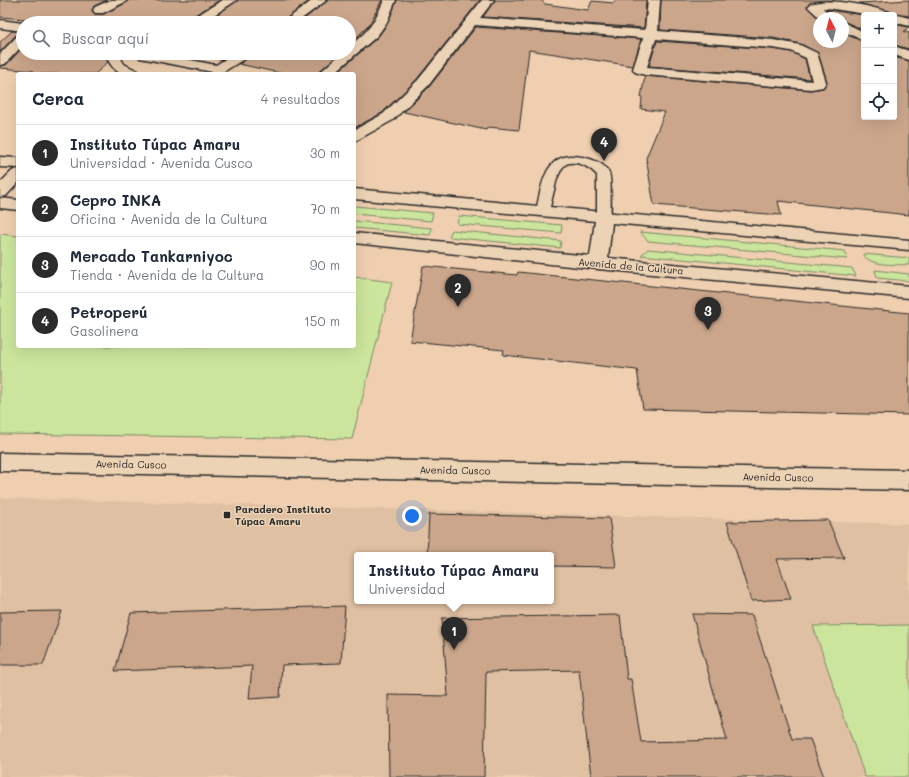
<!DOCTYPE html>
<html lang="es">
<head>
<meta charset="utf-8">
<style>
	:root { --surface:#fff; --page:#f2f2f3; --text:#1f2937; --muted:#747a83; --line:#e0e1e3; --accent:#2b2b2b }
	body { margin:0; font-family:Mali,sans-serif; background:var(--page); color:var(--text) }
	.controls { position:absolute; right:12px; top:12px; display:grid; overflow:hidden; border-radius:4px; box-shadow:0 4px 16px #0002 }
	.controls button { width:36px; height:36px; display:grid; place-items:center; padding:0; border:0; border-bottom:1px solid var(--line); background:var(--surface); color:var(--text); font:20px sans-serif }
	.compass { position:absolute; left:813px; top:12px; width:36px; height:36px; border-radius:50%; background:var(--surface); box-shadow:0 4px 16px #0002; rotate:353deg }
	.you { position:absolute; left:412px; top:516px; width:14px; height:14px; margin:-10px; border:3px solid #fff; border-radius:50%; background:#1a73e8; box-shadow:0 0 0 6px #1a73e833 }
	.badge { display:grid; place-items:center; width:26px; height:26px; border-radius:50%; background:var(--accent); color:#fff; font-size:13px; font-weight:700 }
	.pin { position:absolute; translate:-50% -33px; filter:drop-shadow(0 1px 2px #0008) }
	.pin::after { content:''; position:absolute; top:21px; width:14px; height:12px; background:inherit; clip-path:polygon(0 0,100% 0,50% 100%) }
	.popup { position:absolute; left:354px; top:552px; width:200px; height:52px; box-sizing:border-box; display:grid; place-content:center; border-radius:4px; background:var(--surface); filter:drop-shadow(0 1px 3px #0005); font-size:13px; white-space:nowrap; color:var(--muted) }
	.popup b { font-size:15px; color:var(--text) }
	.popup::after { content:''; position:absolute; left:50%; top:100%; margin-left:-8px; border:8px solid transparent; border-top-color:var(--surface) }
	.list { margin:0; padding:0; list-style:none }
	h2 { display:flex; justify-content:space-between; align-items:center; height:52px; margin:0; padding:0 16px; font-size:17px }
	h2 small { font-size:13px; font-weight:400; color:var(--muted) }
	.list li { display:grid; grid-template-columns:26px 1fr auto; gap:12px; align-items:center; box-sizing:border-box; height:56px; padding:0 16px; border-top:1px solid var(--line) }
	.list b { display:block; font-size:15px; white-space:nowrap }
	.list p { margin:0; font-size:13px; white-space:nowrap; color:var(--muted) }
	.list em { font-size:13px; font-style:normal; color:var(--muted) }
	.icon { flex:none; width:22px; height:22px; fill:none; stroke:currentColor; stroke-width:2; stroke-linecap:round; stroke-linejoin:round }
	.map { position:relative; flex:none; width:909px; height:777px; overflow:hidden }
	.search { position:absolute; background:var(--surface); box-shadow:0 4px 16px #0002; left:16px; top:16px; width:340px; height:44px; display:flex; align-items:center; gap:10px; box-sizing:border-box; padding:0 14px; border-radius:22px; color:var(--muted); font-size:15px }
	.panel { position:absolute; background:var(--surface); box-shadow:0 4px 16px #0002; left:16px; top:72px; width:340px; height:276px; border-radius:4px }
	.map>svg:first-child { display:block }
</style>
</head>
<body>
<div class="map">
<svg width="909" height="777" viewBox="0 0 909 777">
	<rect width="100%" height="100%" fill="#efcfb0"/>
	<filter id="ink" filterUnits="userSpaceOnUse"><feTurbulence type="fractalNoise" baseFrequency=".025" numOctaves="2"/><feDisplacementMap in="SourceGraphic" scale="8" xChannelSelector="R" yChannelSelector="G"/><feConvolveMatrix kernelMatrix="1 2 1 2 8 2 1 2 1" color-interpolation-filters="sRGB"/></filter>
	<g filter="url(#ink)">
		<!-- built -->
		<path fill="#e0c0a3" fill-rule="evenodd" d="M0 498 909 524V777H0ZM357 555H551V601H357Z"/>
		<!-- green -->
		<path fill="#cbe59c" stroke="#7b8864" d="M354 206 433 213 431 221 354 214Z
			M459 216 562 225 561 233 457 224Z
			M354 222V221L432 228 430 235 354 228Z
			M452 230 561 241 560 248 449 237Z
			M640 232 845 251 847 259 648 241Z
			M0 234 18 236V346H354V277L392 282 352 439 0 434Z
			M648 249 852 268 856 276 641 255Z
			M863 254 909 258V265C896 264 870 267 863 254Z
			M875 270 909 274V281L877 278Z
			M909 625V777H865L813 626Z"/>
		<!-- building -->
		<path fill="#cba68b" stroke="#2b2b2b" d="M0 0H107L94 6 92 11 95 14H104L126 3 128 0H220L188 19 186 23H24L23 21 25 19 0 17Z
			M238 0H310L281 23H205Z
			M328 0H382L369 25 349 45V23H299Z
			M397 0H480L417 79 382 113 354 128V74H335L378 37 388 23Z
			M495 0H541L545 4 588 10 592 1 614 3 615 0H646L644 28 483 17Z
			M661 0H835L810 3 807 7 819 19V42H843V33L864 42V117H894V57L909 61V215L778 201 781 215 654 205 646 158 665 112 641 109 642 98 641 97 645 76 811 90 823 88 827 82 818 53 801 44 773 38 660 30Z
			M909 0V16L892 13 889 11 859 3Z
			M827 10 864 15V30L843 21V18H834Z
			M894 24 908 27 904 32 909 33V49L894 45Z
			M476 27 641 39 633 66 529 50 519 130 488 127 486 130 404 112 429 87Z
			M12 31 23 32V33L17 34 0 52V42Z
			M657 41 773 49 791 52 805 59 810 79 649 66Z
			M23 47V53H103L108 62 95 74H31L34 71 0 68V66L6 65Z
			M192 53H232L221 60Z
			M252 53H340L317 74H284L239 64 250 57Z
			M423 266 517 275 518 272 909 313V415L643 409 637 370 503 355 504 350 410 341Z
			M429 514 609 518 616 567 551 566V555H427Z
			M828 520 844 558 777 559 791 599 751 601 727 522Z
			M345 606 341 663 282 665 280 697 249 699 252 666 115 671 131 613Z
			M62 611 43 665H0V612Z
			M692 614 752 615 792 739H810L824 777H591L579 670 486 672 484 777H389L388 695 448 696 442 618 620 615 627 679H631L641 742 727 740Z"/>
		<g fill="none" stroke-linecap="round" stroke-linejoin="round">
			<defs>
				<path id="service" d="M570 156C583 156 603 160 609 173 612 180 610 208 611 217L609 220H599L597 217V175C589 167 578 160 566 164L562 168 557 178 548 215H538L536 212C541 190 543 158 570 156Z"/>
				<path id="minor" d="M111 0H127L125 2 103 13H95L93 10 95 7Z
					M223 0H237L202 23H187L189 20Z
					M313 0H327L296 23H282Z
					M384 0H396L387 22 377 36 333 74H318L342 53H349V47C370 29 373 25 384 0Z
					M482 0H494L480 18 645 30 648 0H660L658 31 773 40 800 45 817 53 826 82 823 87 811 89 645 75 635 72 633 69 643 38 475 25 428 86 393 120 359 139 354 141V130L383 114 418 80ZM656 39 773 48 791 51 806 58 812 81 647 67Z
					M820 2C843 0 867 6 889 12L891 15H872L827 8H823L833 18H820L808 7 810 4Z
					M894 14 909 18V26L894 22V15H891Z
					M0 20 23 23V31L0 28Z
					M843 22 864 32V41L843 31Z
					M23 34V45L5 64 0 65V54L18 35Z
					M894 46 909 51V60L894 55Z
					M104 53H118L124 64 138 71 140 74C116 74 116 74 104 53Z
					M140 53H155L216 65 235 53H251L249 56 223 72 218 73 140 58 138 55Z
					M18 169V183L6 196 0 197V183L12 171Z"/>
				<path id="tertiary" d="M0 453 909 470V490L0 471Z"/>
				<path id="trunk" d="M0 157 18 158V168L0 167Z
					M354 189 909 240V250L612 223 608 258 909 286V298L598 269 354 243V233L590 256 595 221 354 199Z
					M0 198 18 200V210L0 208Z"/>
			</defs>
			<!-- service casing -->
			<use href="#service" stroke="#2b2b2b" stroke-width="3"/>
			<!-- minor casing -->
			<use href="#minor" stroke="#2b2b2b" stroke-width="3"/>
			<!-- tertiary casing -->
			<use href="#tertiary" stroke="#2b2b2b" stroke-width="3"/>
			<!-- trunk casing -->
			<use href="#trunk" stroke="#2b2b2b" stroke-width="3"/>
			<!-- service -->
			<use href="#service" fill="#edd3b5" fill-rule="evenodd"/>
			<!-- minor -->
			<use href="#minor" fill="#edd3b5" fill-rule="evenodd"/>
			<!-- tertiary -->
			<use href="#tertiary" fill="#edd3b5" fill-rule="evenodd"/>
			<!-- trunk -->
			<use href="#trunk" fill="#edd3b5" fill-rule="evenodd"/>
		</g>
	</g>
	<!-- markers -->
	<rect fill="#2b2b2b" stroke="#edd3b5" stroke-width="1.5" x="223" y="511" width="8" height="8" rx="2"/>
	<g text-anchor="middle" stroke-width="3" stroke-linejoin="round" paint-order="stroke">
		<!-- street labels -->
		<g font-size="10" fill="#2b2b2b" stroke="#edd3b5">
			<text transform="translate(631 266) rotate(5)" y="4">Avenida de la Cultura</text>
			<text transform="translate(131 464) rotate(1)" y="4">Avenida Cusco</text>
			<text transform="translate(455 470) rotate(1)" y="4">Avenida Cusco</text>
			<text transform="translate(778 477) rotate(1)" y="4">Avenida Cusco</text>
		</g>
		<!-- poi labels -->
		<g font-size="10" font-weight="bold" fill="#2b2b2b" stroke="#edd3b5" text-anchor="start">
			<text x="235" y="513">Paradero Instituto<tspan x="235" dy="12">Túpac Amaru</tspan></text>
		</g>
	</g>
</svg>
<div class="controls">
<button>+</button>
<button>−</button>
<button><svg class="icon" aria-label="locate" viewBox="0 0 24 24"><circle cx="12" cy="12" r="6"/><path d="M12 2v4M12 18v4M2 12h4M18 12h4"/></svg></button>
</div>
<svg class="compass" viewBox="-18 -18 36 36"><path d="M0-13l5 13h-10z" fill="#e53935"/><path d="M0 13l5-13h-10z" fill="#747a83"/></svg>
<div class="you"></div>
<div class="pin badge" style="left:454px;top:650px">1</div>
<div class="popup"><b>Instituto Túpac Amaru</b>Universidad</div>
<div class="pin badge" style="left:458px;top:307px">2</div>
<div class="pin badge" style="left:708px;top:330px">3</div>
<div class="pin badge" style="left:604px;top:161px">4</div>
<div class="search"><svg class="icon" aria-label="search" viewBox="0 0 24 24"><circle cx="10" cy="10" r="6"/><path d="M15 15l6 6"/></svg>Buscar aquí</div>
<section class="panel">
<h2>Cerca<small>4 resultados</small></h2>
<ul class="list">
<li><span class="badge">1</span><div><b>Instituto Túpac Amaru</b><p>Universidad · Avenida Cusco</p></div><em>30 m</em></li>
<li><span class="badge">2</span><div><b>Cepro INKA</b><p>Oficina · Avenida de la Cultura</p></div><em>70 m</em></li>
<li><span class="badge">3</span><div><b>Mercado Tankarniyoc</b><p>Tienda · Avenida de la Cultura</p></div><em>90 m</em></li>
<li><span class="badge">4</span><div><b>Petroperú</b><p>Gasolinera</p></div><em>150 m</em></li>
</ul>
</section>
</div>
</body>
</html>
